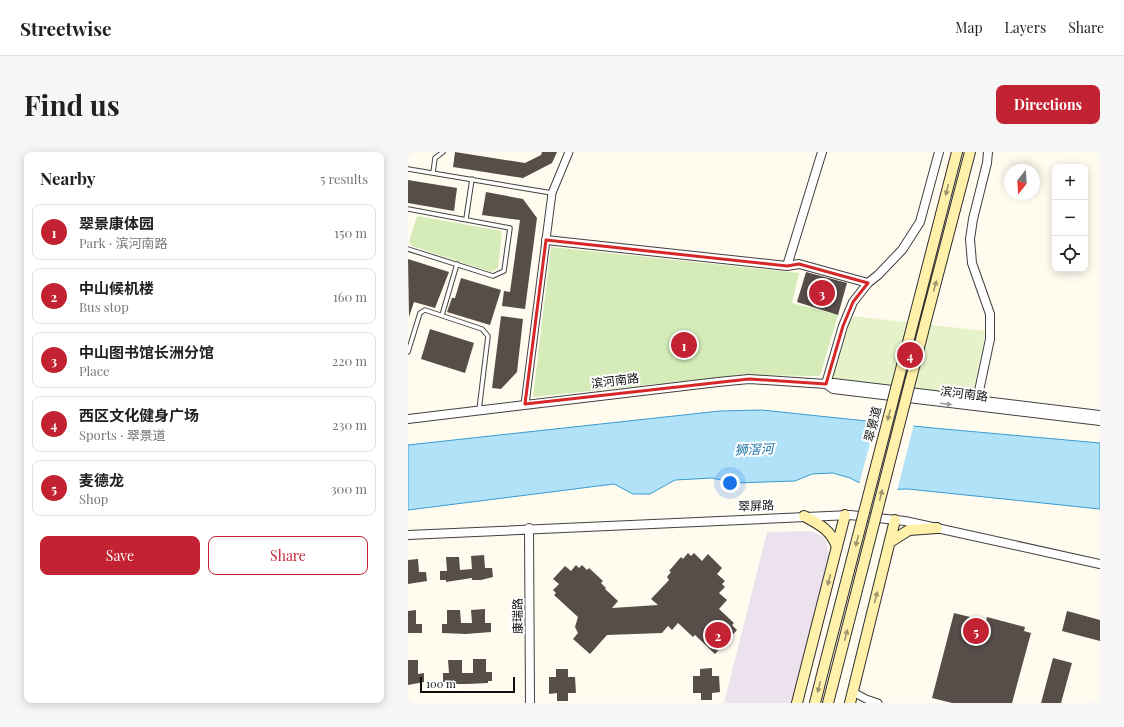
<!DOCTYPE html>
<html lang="en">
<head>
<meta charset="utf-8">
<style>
	:root { --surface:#fff; --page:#f6f6f6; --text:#202124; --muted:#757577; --line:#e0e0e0; --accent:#c32232 }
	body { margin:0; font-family:"Playfair Display","Noto Sans SC",serif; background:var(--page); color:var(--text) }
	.controls { position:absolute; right:12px; top:12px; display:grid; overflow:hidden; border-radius:8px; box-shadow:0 2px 10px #0003 }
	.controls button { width:36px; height:36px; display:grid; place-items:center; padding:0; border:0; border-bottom:1px solid var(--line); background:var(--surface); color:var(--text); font:20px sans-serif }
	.compass { position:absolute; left:596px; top:12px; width:36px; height:36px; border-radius:50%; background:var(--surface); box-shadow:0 2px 10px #0003; rotate:197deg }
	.scale { position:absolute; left:12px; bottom:10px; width:95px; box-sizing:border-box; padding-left:4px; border:2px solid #0e0e0e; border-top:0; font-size:11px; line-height:14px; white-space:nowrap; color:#0e0e0e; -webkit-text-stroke:3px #fff; paint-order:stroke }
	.you { position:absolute; left:322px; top:331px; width:14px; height:14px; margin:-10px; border:3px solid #fff; border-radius:50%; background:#1a73e8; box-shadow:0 0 0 6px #1a73e833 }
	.badge { display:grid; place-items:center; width:26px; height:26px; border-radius:50%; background:var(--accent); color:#fff; font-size:13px; font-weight:700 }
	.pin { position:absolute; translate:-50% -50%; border:2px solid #fff; box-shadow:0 1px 4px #0006 }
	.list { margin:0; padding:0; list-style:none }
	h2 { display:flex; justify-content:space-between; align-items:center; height:52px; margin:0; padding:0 16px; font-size:17px }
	h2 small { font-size:13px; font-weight:400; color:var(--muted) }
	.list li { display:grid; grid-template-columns:26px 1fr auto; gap:12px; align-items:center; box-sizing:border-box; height:56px; margin:0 8px 8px; padding:0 8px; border:1px solid var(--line); border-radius:8px }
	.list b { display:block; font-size:15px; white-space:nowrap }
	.list p { margin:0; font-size:13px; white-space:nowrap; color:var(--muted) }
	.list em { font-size:13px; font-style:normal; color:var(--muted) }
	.actions { display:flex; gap:8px; padding:12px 16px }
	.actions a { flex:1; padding:9px 0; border:1px solid var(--accent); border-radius:8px; text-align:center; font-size:14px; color:var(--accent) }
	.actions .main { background:var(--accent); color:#fff }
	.icon { flex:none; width:22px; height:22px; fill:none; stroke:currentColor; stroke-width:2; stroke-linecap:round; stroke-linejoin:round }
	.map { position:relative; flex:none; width:692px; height:551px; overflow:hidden; border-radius:8px }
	header { display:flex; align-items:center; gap:24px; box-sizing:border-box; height:56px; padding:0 20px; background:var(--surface); border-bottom:1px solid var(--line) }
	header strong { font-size:19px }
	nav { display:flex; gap:22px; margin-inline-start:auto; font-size:14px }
	.intro { display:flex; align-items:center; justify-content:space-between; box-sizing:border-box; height:96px; padding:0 24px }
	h1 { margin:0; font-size:28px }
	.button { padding:10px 18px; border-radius:8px; background:var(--accent); color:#fff; font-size:14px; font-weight:700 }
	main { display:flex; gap:24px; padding:0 24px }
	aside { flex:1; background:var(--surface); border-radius:8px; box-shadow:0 2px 10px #0003 }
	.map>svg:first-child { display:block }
</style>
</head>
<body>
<header>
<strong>Streetwise</strong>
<nav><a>Map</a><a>Layers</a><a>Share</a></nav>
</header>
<div class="intro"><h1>Find us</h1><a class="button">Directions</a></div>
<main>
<aside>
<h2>Nearby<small>5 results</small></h2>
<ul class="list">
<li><span class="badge">1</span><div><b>翠景康体园</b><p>Park · 滨河南路</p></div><em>150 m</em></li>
<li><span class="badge">2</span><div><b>中山候机楼</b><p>Bus stop</p></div><em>160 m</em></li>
<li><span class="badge">3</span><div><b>中山图书馆长洲分馆</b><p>Place</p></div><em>220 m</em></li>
<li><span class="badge">4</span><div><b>西区文化健身广场</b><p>Sports · 翠景道</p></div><em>230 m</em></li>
<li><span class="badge">5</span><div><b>麦德龙</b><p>Shop</p></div><em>300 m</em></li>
</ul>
<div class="actions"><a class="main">Save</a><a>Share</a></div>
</aside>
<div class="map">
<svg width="692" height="551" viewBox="0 0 692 551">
	<rect width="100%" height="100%" fill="#fffbef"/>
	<!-- industrial -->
	<path fill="#ebe2ed" d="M402 379 414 384 418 389 421 402 384 551H316L359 380Z"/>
	<!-- green -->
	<path fill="#d5ebb8" d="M9 64 94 79 90 116 83 120 4 94 1 90Z
		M143 95 391 121 384 151 430 163 412 224 335 223 125 245Z"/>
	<!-- pitch -->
	<path fill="#e6f2ca" d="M444 164 578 179 564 245 423 227Z"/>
	<!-- water -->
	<path fill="#b2e2f8" stroke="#379cd1" d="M354 258 525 276 692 291V357L500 337 465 338 442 326 425 321 404 322 387 329 327 331 304 326 267 328 242 342H225L206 332 0 358V293L312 259Z"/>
	<!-- pier -->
	<path fill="#fffbef" d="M468 268 506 272 489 339 465 340 451 333Z"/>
	<!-- building -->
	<path fill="#574e4a" d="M47 0 117 11 133 3 134 0H149L144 11 115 26 45 15Z
		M0 28 49 36 46 59 0 51Z
		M78 40 115 47 129 66 117 157 94 154 96 139 102 140 112 68 74 63Z
		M0 107 41 120 27 156 6 150 1 165Z
		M398 120 439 131 430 163 389 150Z
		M53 126 93 138 82 173 39 160 44 146H47Z
		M93 164 115 167 109 220 93 237 84 236Z
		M22 177 66 191 57 221 13 207Z
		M280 401 283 404 286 401 294 409 300 402 314 416 309 422 317 429 314 432 317 435 311 441 319 448 311 457 326 471 324 473 329 478 307 502 287 483 285 485 270 471 264 478 260 474 254 481 199 483 182 502 165 487 170 481 167 475 170 465 146 443 148 441 145 438 151 432 145 427 157 414 163 419 168 413 171 416 174 413 179 418 181 416 195 429 193 431 198 436 197 437 210 449 204 456 250 453 243 447 261 428 259 425 263 420 261 419 273 405 275 407Z
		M76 403 77 416H84L85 425 73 428H64V426L38 430V428H32V419H39L38 405H51L52 418 64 417 63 404Z
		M10 407 11 420H18L19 429 0 432V408Z
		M77 457V471H83V480L58 482 34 481V472H39V458H52L53 471H64L63 458Z
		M8 458V472H14V481H0V459Z
		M659 459 692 468V489L654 479Z
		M546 461 578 469 579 465 617 475 616 479 623 481 604 551H544L524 546Z
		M645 506 664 511 653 551H633Z
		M65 507H78V520H84V529H80V531L59 532H40V530H35V521H41L40 508H54V521H65Z
		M0 508H10V522L16 521V530L0 533Z
		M304 516V524H311L312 540 304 541V548H293V541H285V524H292V517Z
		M148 517H160V525H167L168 541H160V549H149V541L141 542V525H148Z"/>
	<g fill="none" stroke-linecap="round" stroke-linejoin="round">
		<defs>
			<path id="service" d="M0 17 144 41
				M25 21 27 6 35 0
				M0 57 102 76 96 119 85 124 0 97
				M58 67 64 27
				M34 163 49 112
				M0 200 12 161 17 158 74 177 80 184 71 258"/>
			<path id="minor" d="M117 252 144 41 161 0
				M445 540 458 547 470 551"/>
			<path id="tertiary" d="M138 88 379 114 391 112 460 131
				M379 114 414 0
				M418 232 425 237 692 269
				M418 232 435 174 445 150 460 131 470 123 494 98 512 70 531 0
				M568 253 582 187V162L564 111 562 87 565 67 579 11 580 0
				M0 267 310 230 341 227 418 232 426 231 692 263
				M121 376 122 551
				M0 383 442 363 497 369 692 412"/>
			<path id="secondary" d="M505 171 549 0
				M517 172 562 0
				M396 364C411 372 423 378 429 395
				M482 390 501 378 529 376
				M389 551 437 363
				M407 551 415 519
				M420 551 428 520
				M442 551 487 368"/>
		</defs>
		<!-- service casing -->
		<use href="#service" stroke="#414141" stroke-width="5.5"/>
		<!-- minor casing -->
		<use href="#minor" stroke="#414141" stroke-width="9"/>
		<!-- tertiary casing -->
		<use href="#tertiary" stroke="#414141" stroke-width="10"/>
		<!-- secondary casing -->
		<use href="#secondary" stroke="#303030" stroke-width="12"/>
		<!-- service -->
		<use href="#service" stroke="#fff" stroke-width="3.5"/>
		<!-- minor -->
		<use href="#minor" stroke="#fff" stroke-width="7"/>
		<!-- tertiary -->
		<use href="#tertiary" stroke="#fff" stroke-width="8"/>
		<!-- secondary -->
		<use href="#secondary" stroke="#fff1aa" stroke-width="10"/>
		<defs>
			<path id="secondary-bridge" d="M415 519 505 171
				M428 520 517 172"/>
		</defs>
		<!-- secondary-bridge casing -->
		<use href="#secondary-bridge" stroke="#303030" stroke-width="12" stroke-linecap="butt"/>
		<!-- secondary-bridge -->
		<use href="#secondary-bridge" stroke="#fff1aa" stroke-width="10"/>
	</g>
	<!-- one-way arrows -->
	<defs><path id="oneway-solid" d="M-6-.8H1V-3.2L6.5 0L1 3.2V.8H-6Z"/></defs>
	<g fill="#9f966c">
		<use href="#oneway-solid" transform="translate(539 38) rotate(104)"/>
		<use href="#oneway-solid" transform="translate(527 134) rotate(-75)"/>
		<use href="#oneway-solid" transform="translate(481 263) rotate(104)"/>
		<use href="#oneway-solid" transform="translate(473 343) rotate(-76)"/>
		<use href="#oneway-solid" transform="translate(449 389) rotate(104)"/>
		<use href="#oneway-solid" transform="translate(421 428) rotate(104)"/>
		<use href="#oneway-solid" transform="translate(468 445) rotate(-76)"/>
		<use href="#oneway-solid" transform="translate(438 483) rotate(-76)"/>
		<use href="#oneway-solid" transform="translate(411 535) rotate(104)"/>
	</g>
	<use fill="#9f9f9f" href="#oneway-solid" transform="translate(538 252) rotate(7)"/>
	<!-- marked area -->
	<path fill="none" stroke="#d62828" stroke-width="3" stroke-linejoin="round" d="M138 88 379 114 391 112 460 131 445 150 435 174 418 232 341 227 117 252Z"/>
	<g text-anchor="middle" stroke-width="4" stroke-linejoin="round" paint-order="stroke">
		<!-- street labels -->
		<g font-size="12" fill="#0e0e0e" stroke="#fff">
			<text transform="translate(207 229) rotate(-7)" y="4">滨河南路</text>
			<text transform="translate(556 242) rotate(7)" y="4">滨河南路</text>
			<text transform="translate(465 272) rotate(-76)" y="4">翠景道</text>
			<text transform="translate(348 354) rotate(-2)" y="4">翠屏路</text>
			<text transform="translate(110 464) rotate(-91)" y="4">康瑞路</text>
		</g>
		<!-- water labels -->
		<g font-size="13" font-style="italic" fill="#136da4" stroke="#fff">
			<text transform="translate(346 297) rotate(-2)" y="5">狮滘河</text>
		</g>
	</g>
</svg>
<div class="controls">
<button>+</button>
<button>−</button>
<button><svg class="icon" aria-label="locate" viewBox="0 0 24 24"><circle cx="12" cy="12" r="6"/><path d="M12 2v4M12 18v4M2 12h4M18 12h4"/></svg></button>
</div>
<svg class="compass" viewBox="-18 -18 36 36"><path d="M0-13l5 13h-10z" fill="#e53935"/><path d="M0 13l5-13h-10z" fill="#757577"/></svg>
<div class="scale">100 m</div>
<div class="you"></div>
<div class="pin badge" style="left:276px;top:193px">1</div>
<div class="pin badge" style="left:310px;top:483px">2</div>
<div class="pin badge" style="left:414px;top:141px">3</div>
<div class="pin badge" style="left:502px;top:203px">4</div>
<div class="pin badge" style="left:568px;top:479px">5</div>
</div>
</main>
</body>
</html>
